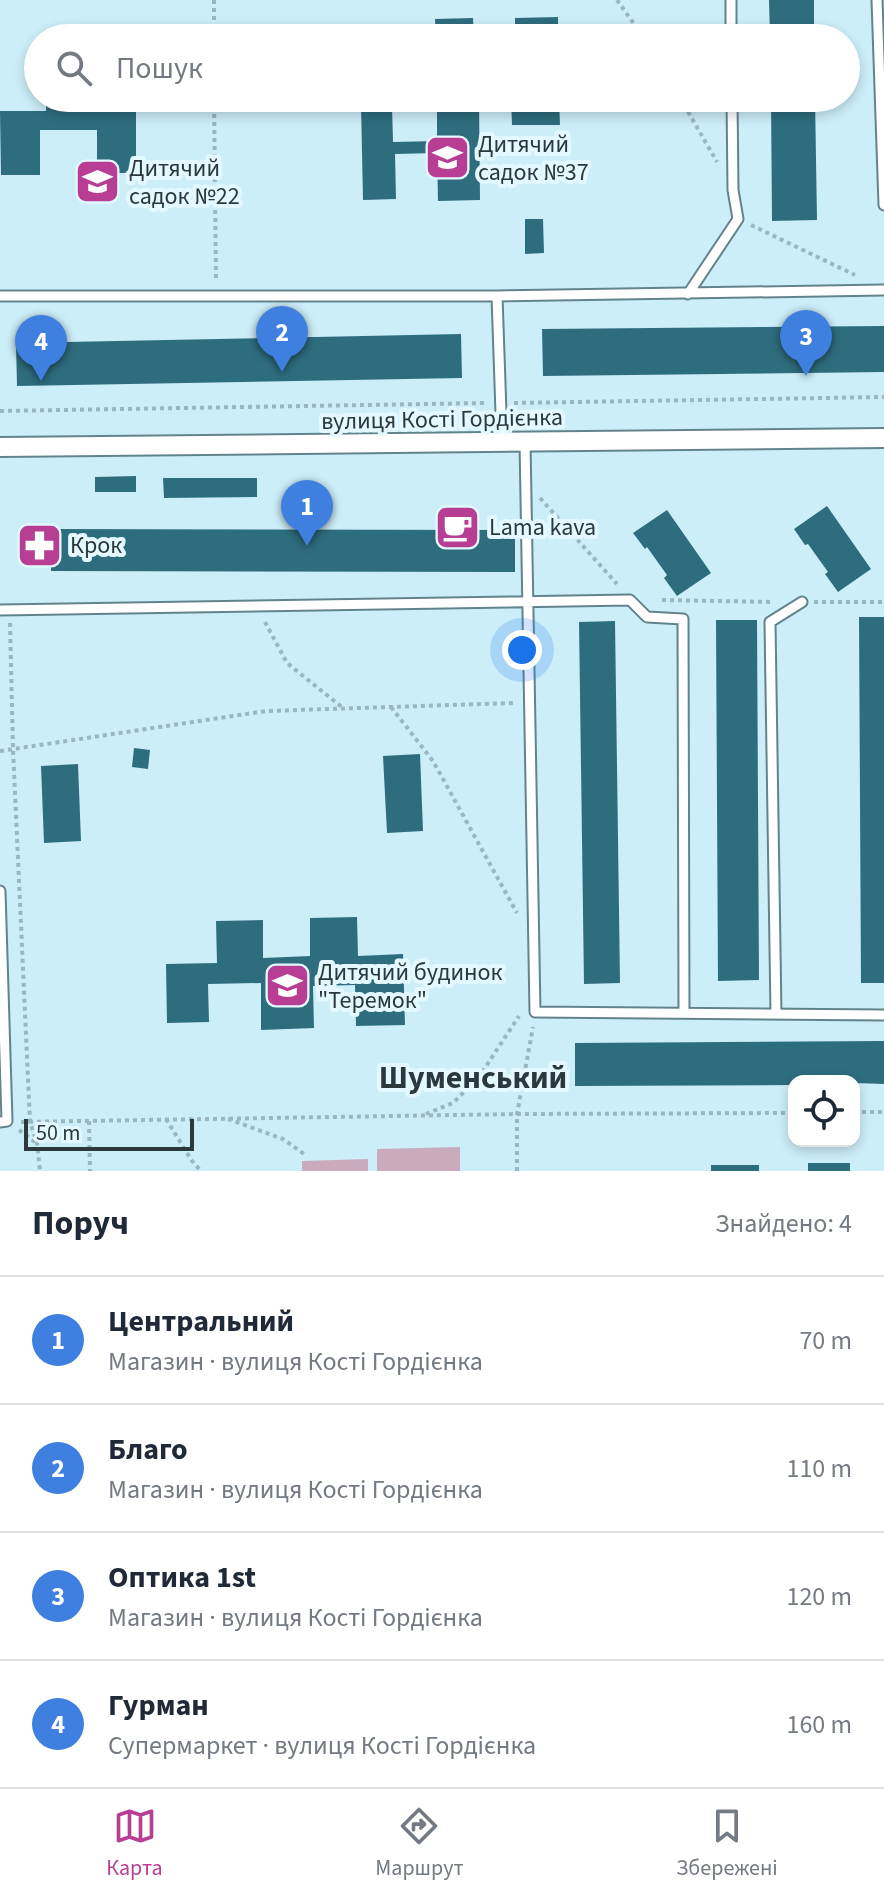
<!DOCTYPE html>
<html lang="uk">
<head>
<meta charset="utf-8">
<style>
	:root { --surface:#fff; --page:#f6f6f7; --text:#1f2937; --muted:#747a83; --line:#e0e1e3; --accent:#b73e93 }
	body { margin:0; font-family:"Source Sans 3",sans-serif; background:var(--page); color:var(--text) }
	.controls { position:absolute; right:24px; bottom:24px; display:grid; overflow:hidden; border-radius:16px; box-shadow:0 4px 12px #0003 }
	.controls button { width:72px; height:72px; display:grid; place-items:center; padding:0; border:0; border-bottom:2px solid var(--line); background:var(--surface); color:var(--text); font:40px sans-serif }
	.scale { position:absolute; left:24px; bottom:20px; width:170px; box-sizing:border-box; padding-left:8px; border:4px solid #2b393d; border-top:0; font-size:22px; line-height:28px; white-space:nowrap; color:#2b393d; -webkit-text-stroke:6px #e4f9ff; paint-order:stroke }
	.you { position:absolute; left:522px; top:650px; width:28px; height:28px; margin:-20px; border:6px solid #fff; border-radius:50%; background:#1a73e8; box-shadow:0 0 0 12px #1a73e833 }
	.badge { display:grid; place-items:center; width:52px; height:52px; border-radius:50%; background:var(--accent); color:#fff; font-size:26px; font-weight:700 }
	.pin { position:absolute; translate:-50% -66px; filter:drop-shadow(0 2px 4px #0008) }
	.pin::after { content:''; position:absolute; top:42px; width:28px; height:24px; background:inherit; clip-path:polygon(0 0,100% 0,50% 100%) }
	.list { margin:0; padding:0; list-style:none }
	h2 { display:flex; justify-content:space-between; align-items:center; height:104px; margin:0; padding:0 32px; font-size:34px }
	h2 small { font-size:26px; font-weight:400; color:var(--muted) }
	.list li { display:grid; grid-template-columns:52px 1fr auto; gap:24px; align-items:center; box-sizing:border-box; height:128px; padding:0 32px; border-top:2px solid var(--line) }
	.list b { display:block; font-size:30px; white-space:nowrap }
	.list p { margin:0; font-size:26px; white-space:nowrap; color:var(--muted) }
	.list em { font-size:26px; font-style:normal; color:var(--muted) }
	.icon { flex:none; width:44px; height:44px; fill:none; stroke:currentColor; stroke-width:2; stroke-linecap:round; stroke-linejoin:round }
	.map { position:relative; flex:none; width:884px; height:1171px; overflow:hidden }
	.search { position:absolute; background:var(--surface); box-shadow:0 4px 12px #0003; left:24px; right:24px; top:24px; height:88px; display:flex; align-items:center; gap:20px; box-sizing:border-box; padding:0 28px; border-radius:44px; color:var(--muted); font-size:30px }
	.sheet { height:616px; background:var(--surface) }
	nav { display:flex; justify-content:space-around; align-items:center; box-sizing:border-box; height:112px; border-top:2px solid var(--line); background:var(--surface); font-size:22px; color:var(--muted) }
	nav a { display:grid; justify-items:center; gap:4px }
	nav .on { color:var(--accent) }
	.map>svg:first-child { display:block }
</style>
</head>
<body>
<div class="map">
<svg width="884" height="1171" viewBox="0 0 884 1171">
	<rect width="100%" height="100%" fill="#cceef9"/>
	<!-- green -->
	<path fill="#c9abbd" d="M460 1147V1171H377V1149Z
		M368 1159V1171H302V1161Z"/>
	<!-- building -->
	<path fill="#2e6d7e" d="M769 0H814V38H770Z
		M558 17V38H515V18Z
		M473 18 474 38H436L435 19Z
		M46 98H88V109H136V173H97V130H40V175H1L0 111H46Z
		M437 98H479L480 200 438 201 437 153 395 154 396 199 363 200 361 105H392L393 142 437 141Z
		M511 98H559L560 125H512Z
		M771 98H815L817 220 772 221Z
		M525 219H543L544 253 525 254Z
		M884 326V372L543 376 542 329Z
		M461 334 462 378 17 386 16 343Z
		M136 476V492H95V477Z
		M163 478H257V497L164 498Z
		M827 506 871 569 838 592 825 574 828 572 808 544 805 545 794 529Z
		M667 510 711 573 677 596 664 578 667 575 647 547 645 549 633 533Z
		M51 529 515 530V572L51 571Z
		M859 617H884V983H861Z
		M716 620H757L759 980 718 981Z
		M615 621 620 983 584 984 579 622Z
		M134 748 150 750 148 769 132 767Z
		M420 754 423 831 387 833 383 756Z
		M78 764 81 841 44 843 41 766Z
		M357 917 358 956 403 954 405 1025 356 1026 355 985 313 986 314 1028 261 1030V983L208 984 209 1022 167 1023 166 964 217 963 216 921 263 920V958L310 956V918Z
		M884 1041V1084L794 1081V1085L575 1086V1043Z
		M808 1163H850V1171H808Z
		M711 1165H759V1171H711Z"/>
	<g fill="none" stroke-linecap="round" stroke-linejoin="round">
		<defs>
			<path id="service" d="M731 0V38
				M877 0 884 205
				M688 294 738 219 733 190 732 98
				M0 296H497L502 442
				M497 296 884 290
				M525 442 535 1012 884 1015
				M0 610 630 600 647 617 683 619 684 1013
				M0 891 7 1121 0 1122
				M776 1014 770 622 802 602"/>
			<path id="minor" d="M0 447 884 438"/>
		</defs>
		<!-- service casing -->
		<use href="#service" stroke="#63838c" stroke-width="13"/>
		<!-- minor casing -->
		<use href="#minor" stroke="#63838c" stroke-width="22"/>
		<!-- path -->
		<path stroke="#9ab6be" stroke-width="4" stroke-dasharray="4 4" stroke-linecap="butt" d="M214 0V38
			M617 0 644 38
			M214 98 216 282
			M680 98 717 162
			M751 225 855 275
			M514 403 884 397
			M0 411 486 403
			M540 498 617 584
			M662 600 774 602
			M814 602H884
			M265 622 287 663 343 708
			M10 623 13 749 30 1122 37 1143 40 1171
			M391 707 433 761 517 913
			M0 751 266 711 514 703
			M854 1112H884
			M426 1114 453 1103 479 1077 519 1016
			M166 1119 192 1161 201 1171
			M228 1119 283 1139 304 1154
			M89 1121 90 1171
			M21 1122 517 1114 794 1113
			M19 1130 35 1142
			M517 1171V1114L533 1027"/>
		<!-- service -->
		<use href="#service" stroke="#fff" stroke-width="9"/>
		<!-- minor -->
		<use href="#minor" stroke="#fff" stroke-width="18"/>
	</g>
	<!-- icons -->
	<defs>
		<symbol id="school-square" viewBox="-11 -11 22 22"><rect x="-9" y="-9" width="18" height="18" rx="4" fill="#b73e93" stroke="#e4f9ff"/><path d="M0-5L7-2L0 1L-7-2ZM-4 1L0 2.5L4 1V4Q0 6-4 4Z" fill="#fff"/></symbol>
		<symbol id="cafe-square" viewBox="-11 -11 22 22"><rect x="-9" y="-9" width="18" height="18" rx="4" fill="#b73e93" stroke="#e4f9ff"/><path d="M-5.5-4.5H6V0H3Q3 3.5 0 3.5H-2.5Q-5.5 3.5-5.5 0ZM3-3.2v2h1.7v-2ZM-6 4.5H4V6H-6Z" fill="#fff"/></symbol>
		<symbol id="pharmacy-square" viewBox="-11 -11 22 22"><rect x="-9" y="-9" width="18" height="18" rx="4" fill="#b73e93" stroke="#e4f9ff"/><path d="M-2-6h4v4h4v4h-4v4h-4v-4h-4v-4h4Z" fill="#fff"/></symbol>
	</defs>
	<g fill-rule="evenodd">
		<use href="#school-square" x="422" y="132" width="51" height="51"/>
		<use href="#school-square" x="72" y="156" width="51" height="51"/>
		<use href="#cafe-square" x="432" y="502" width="51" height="51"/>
		<use href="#pharmacy-square" x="14" y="520" width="51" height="51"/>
		<use href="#school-square" x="262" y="960" width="51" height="51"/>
	</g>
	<g text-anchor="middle" stroke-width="8" stroke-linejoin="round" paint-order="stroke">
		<!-- poi labels -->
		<g font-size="24" fill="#2b393d" stroke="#e4f9ff" text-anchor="start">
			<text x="478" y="152">Дитячий<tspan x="478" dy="28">садок №37</tspan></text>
			<text x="129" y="176">Дитячий<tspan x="129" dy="28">садок №22</tspan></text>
			<text x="489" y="535">Lama kava</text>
			<text x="70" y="553">Крок</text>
			<text x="318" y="980">Дитячий будинок<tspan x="318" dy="28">"Теремок"</tspan></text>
		</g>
		<!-- street labels -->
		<g font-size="24" fill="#2b393d" stroke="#e4f9ff">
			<text transform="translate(442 419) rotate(-1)" y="8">вулиця Кості Гордієнка</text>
		</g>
		<!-- district labels -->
		<g font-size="32" font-weight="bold" fill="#2b393d" stroke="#e4f9ff">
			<text x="473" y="1088">Шуменський</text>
		</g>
	</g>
</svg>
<div class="controls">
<button><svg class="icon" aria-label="locate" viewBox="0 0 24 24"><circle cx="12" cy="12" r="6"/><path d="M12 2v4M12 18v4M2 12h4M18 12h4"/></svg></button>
</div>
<div class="scale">50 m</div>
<div class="you"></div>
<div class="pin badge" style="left:307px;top:546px;background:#3f7fe0">1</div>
<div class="pin badge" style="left:282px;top:372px;background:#3f7fe0">2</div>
<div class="pin badge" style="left:806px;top:376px;background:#3f7fe0">3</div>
<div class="pin badge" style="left:41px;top:381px;background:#3f7fe0">4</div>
<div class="search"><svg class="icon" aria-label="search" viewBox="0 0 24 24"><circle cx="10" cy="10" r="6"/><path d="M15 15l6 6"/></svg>Пошук</div>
</div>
<section class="sheet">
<h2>Поруч<small>Знайдено: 4</small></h2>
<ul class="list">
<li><span class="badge" style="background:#3f7fe0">1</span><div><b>Центральний</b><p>Магазин · вулиця Кості Гордієнка</p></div><em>70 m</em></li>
<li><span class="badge" style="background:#3f7fe0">2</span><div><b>Благо</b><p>Магазин · вулиця Кості Гордієнка</p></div><em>110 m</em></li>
<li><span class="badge" style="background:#3f7fe0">3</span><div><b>Оптика 1st</b><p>Магазин · вулиця Кості Гордієнка</p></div><em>120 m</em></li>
<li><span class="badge" style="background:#3f7fe0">4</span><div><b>Гурман</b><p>Супермаркет · вулиця Кості Гордієнка</p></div><em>160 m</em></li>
</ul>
</section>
<nav>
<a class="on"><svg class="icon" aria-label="map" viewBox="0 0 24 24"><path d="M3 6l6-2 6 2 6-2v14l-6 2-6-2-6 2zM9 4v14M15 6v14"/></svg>Карта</a>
<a><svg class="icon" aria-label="directions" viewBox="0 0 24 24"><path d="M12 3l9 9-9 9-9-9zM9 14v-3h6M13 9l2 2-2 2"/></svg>Маршрут</a>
<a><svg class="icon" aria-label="saved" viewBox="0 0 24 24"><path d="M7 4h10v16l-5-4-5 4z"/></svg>Збережені</a>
</nav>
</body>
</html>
